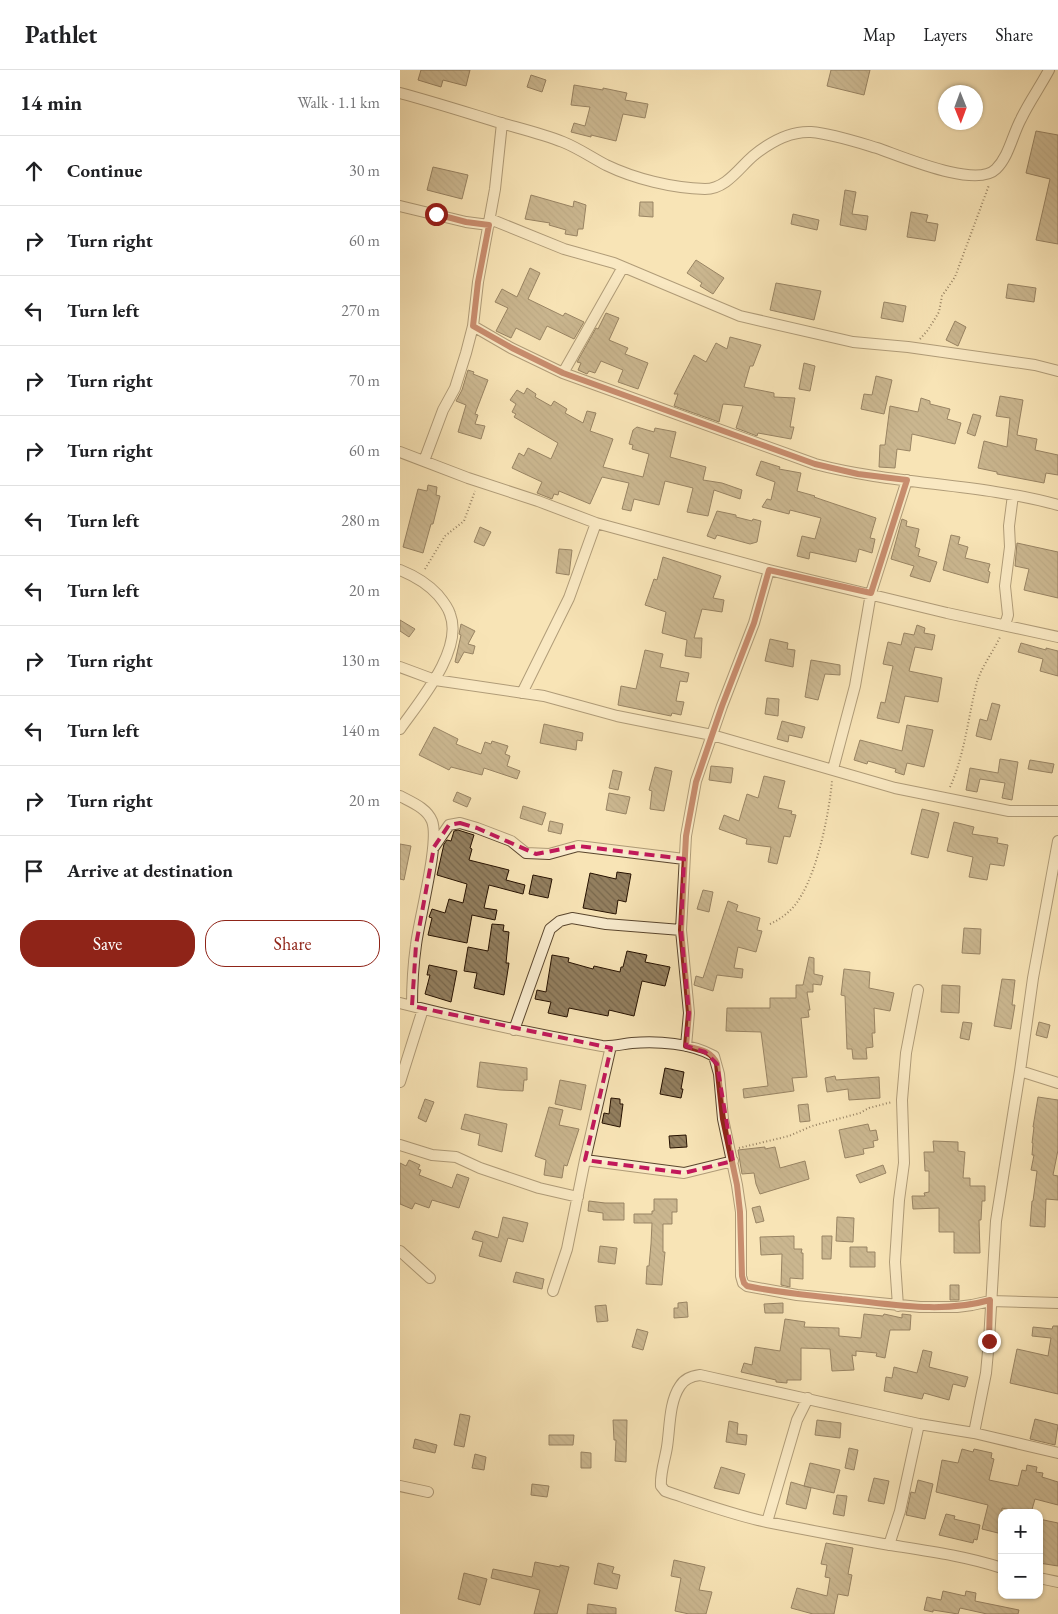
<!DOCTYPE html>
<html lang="en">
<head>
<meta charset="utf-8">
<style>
	:root { --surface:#fff; --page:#f6f6f6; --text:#202124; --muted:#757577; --line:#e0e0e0; --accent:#8f2418 }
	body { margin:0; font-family:"EB Garamond",serif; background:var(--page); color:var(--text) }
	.controls { position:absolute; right:15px; bottom:15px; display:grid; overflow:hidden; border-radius:10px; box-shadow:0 1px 4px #0004 }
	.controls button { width:45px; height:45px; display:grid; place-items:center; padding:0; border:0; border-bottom:1px solid var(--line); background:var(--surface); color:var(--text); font:25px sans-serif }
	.compass { position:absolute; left:538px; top:15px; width:45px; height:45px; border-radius:50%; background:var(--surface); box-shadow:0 1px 4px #0004; rotate:179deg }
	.stop { position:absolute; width:15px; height:15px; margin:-11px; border:4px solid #8f2418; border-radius:50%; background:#fff }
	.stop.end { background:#8f2418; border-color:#fff; box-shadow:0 1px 5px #0008 }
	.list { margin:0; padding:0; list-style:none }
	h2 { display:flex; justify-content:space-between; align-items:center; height:65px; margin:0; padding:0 20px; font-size:21px }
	h2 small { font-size:16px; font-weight:400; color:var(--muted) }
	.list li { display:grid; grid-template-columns:32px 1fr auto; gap:15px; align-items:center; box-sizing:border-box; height:70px; padding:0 20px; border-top:1px solid var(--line) }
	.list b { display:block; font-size:19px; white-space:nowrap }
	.list em { font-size:16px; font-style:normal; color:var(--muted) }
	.actions { display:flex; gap:10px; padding:15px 20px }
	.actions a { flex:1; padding:11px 0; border:1px solid var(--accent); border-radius:20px; text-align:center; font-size:18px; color:var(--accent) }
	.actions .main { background:var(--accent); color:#fff }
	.icon { flex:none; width:28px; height:28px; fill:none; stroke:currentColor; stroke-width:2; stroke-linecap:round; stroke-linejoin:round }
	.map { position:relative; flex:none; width:658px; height:1544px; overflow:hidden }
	header { display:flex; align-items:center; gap:30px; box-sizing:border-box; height:70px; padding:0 25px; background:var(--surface); border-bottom:1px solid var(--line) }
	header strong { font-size:24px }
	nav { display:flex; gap:28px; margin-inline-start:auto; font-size:18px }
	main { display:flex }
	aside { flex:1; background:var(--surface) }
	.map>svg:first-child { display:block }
</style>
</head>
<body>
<header>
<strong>Pathlet</strong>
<nav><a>Map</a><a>Layers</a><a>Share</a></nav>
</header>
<main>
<aside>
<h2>14 min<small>Walk · 1.1 km</small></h2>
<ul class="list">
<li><svg class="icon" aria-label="ahead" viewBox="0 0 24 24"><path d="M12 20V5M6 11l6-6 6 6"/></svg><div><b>Continue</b></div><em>30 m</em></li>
<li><svg class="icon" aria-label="right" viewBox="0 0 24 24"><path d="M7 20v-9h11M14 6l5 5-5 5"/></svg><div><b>Turn right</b></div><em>60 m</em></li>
<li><svg class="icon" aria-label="left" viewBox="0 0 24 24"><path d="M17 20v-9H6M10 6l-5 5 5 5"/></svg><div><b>Turn left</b></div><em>270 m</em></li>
<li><svg class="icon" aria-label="right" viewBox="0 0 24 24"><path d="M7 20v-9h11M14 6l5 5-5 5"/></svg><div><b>Turn right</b></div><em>70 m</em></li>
<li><svg class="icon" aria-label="right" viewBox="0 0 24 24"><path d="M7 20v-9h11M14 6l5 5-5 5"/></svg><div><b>Turn right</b></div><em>60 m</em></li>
<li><svg class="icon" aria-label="left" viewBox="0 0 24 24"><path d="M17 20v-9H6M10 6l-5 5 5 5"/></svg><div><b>Turn left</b></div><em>280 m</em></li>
<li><svg class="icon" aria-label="left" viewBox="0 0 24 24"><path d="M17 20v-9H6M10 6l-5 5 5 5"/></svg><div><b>Turn left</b></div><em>20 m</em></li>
<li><svg class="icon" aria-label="right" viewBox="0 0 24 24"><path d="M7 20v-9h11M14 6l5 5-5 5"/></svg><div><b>Turn right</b></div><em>130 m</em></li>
<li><svg class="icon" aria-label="left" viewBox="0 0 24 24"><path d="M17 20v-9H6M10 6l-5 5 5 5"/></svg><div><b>Turn left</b></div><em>140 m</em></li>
<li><svg class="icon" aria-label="right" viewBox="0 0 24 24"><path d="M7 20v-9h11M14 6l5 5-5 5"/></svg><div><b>Turn right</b></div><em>20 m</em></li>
<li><svg class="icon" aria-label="arrive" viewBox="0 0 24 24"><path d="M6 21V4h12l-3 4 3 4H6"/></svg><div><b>Arrive at destination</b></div></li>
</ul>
<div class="actions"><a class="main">Save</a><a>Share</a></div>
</aside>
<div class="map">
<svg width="658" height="1544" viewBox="0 0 658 1544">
	<defs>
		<pattern id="building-back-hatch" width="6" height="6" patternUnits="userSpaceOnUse" patternTransform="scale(1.25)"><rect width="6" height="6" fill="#937f5f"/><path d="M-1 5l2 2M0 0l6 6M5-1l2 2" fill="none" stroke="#78674c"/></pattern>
	</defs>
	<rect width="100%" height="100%" fill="#f8e4b6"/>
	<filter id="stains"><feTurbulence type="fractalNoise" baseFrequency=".004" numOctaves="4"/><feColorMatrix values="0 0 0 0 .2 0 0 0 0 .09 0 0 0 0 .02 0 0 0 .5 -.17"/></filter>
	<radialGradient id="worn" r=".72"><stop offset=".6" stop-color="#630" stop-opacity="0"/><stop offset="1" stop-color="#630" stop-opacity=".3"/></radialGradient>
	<!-- building -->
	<path fill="url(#building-back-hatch)" stroke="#261100" d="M21 0H70L66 16 43 10 41 17 18 10Z
		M431 0H470L464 25 427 16Z
		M131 5 146 10 142 22 127 17Z
		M174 15 203 20V18L227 23 225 30 248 34 245 48 223 44 216 71 191 65V67L171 62 174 53 185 56 190 37 171 35Z
		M636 61 658 65V174L636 170 650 109 626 103Z
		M33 97 68 105 62 129 27 120Z
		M445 120 456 122 452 144 468 146 466 160 440 155Z
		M131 125 173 137 174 131 186 135 183 159H178L177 166 165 164 166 160 149 155 150 153 125 149Z
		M240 132H253V147L239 146Z
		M511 142 528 145 526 152 538 154 535 171 507 167Z
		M393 144 419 150 417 160 391 154Z
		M296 190 324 208 313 224 300 216 302 213 287 203Z
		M130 198 140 203 128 229 163 246 165 243 184 252 174 269 147 256 140 270 116 258 111 268 96 261 108 238 95 232 102 219 117 227Z
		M376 213 421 221 414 250 370 240Z
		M608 214 636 218 634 232 606 228Z
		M484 232 506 236 503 252 481 248Z
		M206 243 219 248 209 270 228 278 225 284 248 293 238 319 218 312 223 300 201 291 195 303 189 301 187 304 178 300 181 293 177 292 196 258 198 259Z
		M555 251 566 257 558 276 546 270Z
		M330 267 361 275 353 296H350L344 317 374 323V327L395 328 390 357H394L391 369 358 363 357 366 336 358 343 336 323 334 319 352 274 336 278 324H274L294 285 306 292 316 273 327 279Z
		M404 293 415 296 410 321 399 319Z
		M68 300 74 302 73 304 88 310 75 344 78 345 75 354 85 356 81 369 58 362 66 335 56 331 62 320Z
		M476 306 492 310 484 344 461 339 464 324 472 325Z
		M127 318 136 324 135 327 151 336 154 331 167 339 165 343 183 353 187 341 196 343 190 361 213 369 203 397 243 407 249 384 232 379 233 375 229 374 233 360 237 357 254 362 255 358 276 362 270 387 306 397 303 410 322 413 342 420 340 429 314 420 308 446 287 442 293 418 265 411 259 435 234 429 231 441 222 439 229 413 202 407 190 434 159 421 158 425 154 424 152 429 137 423 142 412 112 398 119 383 124 386 128 378 151 389 158 373 114 347 116 344 112 342 116 334 110 330 117 320 124 324Z
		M600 326 623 330 617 365 637 369 635 380 658 385V405L646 403 644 413 597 404V402L578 398 584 371 607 377 610 348 596 346Z
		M521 328 530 331V334L550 339 547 349 561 353 555 374 512 364 510 381 497 379 495 398 479 397 480 375H485L490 336 518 342Z
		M573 344 581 346 575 366 567 363Z
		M361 391 380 397 379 399 401 403 397 421 415 426 414 427 476 448 470 468 475 469 472 483 459 479 456 492 410 482 409 489 397 486 402 466 415 469 421 448 390 440 389 444 362 437 367 429 371 430 375 412 356 405Z
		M28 415 37 417 36 425 40 426 33 454H31L23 483 3 477 18 419 27 421Z
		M317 441 336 445V447L352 451 353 449 361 451 357 472 350 474 317 465 315 469 307 466Z
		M502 449 507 451 506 456 519 459 515 477 520 479 518 486 537 492 530 512 510 506 514 496 491 489Z
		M80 457 91 462 84 476 74 472Z
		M551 465 560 467 558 474 568 477 565 488 590 494 588 501 590 502 588 513 543 500Z
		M617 473 658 482V528L624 520 629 499 615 496Z
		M159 479 172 480 169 505 156 503Z
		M263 487 321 506 313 528 324 530 322 542 302 539 294 568H302L301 588 285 586 287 570 262 563 266 542 245 535 254 509 257 510Z
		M0 550 15 559 9 567 0 561Z
		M61 554 75 561 68 574 75 576 73 584 64 582 58 593 55 592 61 565 59 564Z
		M517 555 525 558 524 563 535 565 532 580 515 577 509 601 542 608 538 632 505 626 499 653 477 648 481 632 485 633 493 596 483 594 488 572 501 575 504 563 514 565Z
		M370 569 388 573 387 579 395 580 393 597 365 591Z
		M621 573 646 580V578L658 581V606L640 601 643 589 618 582Z
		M245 580 263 584 260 597 289 603 287 612 280 611 276 631 284 632 281 645 272 643 271 646 218 635 221 616 236 619Z
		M411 590 440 595V605L425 604 418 630 405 627Z
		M367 628 379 629 378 646 365 644Z
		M592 633 600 635 591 670 576 666 580 649 587 651Z
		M382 651 405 657 402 668 389 665 388 672 377 669Z
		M144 654 183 663 182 671 177 670 176 680 140 673Z
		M507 655 533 660 524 697 507 693 504 705 495 702 496 699 468 691 467 694 454 690 460 670 502 681Z
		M34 657 58 669 56 674 81 684 85 672 91 674 92 671 108 676 105 684 110 686 107 696 120 701 117 709 84 698 82 705 51 697 49 700 19 685Z
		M600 689 618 692 612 730 602 728 605 713 580 709 577 722 566 720 570 698 598 703Z
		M630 690 654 694 652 703 628 699Z
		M311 696 333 698 331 713 309 710Z
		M255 697 272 701 264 741 250 739 252 721 249 720Z
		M213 700 222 702 218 720 209 718Z
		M364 706 385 711 378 738 392 741 391 744 396 745 390 767 384 766 377 794 368 792 371 777 346 774 347 769 319 759 324 745 339 751 347 724 358 728Z
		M57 722 71 728 67 737 53 731Z
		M209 723 230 727 226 744 206 740Z
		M123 736 146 743 142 755 120 748Z
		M522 739 539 743 528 788 511 784Z
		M150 751 163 754 161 764 148 761Z
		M554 752 574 757 572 764 598 768 597 773 608 775 604 796 590 794 587 810 569 807 573 787 547 781Z
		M58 760 74 765 70 778 72 779 69 790 109 800 106 810 125 815 123 824 89 815 84 838 97 840 95 850 72 845 67 873 28 865 32 848 29 847 32 839 45 843 49 829 63 833 67 814 37 805 44 774 47 770 51 771 54 761Z
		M0 774 11 776 4 810 0 809Z
		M217 802 231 804 226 832 218 830 216 844 183 838 190 803 216 809Z
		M133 805 152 809 148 828 129 824Z
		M303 820 313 822 309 842 297 839Z
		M328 831 338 835 336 841 360 848 357 860 362 861 356 882 338 877 334 898 343 899 342 908 317 905 313 921 294 915 296 906 303 908Z
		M92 854 104 855 103 861 109 862 106 893H109L104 925 74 918 77 903 64 901 68 877 88 881Z
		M564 858 581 859 580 884 562 883Z
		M227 881 247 885 245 892 270 897 265 916 242 911 234 946 209 940 208 946 169 938 167 947 148 943 151 932 135 929 137 920 146 922 152 885 169 888 168 892 193 899 194 896 220 902 221 897H223Z
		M409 887 414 888V904L423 906 421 915 413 914V922H407L410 940H408L409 947 401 948 407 1007 392 1008 394 1021 344 1028 343 1019 368 1016 361 962 326 961 327 938H370V928H396V915H403Z
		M29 895 57 901 51 932 25 924 30 905H27Z
		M444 899 470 902 469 918 494 923 490 941 474 938 475 963H472L473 977 466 978 467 989H453L452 979H447L445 926 441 925Z
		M602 909 615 910 612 935H615L611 959 594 956Z
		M542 915 560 916 559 943 541 942Z
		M563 952 572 953 569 970 560 968Z
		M639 952 650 955 647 968 636 965Z
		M80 992 127 998V1010H124L123 1021 100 1020 77 1017Z
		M265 998 284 1002 281 1019H283L281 1028 260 1024Z
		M435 1006 436 1010 479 1007 480 1028 449 1030 448 1019 427 1022 425 1008Z
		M160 1010 186 1015 181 1040 155 1034Z
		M638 1027 658 1030V1080L653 1105 658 1106V1130L646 1129 645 1157 630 1156 632 1131H633L637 1101 631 1100 634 1085H632L633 1073H632L634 1057H633Z
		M211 1028 220 1029V1034H223L220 1057 202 1053 204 1043 209 1044Z
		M25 1029 34 1032 26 1052 18 1048Z
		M408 1034 410 1051 400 1052 398 1035Z
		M149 1037 163 1040 159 1055 179 1059 167 1096 164 1095 162 1108 144 1105 146 1090 135 1086Z
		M65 1044 107 1054 102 1082 78 1075 80 1064 61 1059Z
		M468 1054 470 1061 476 1060 478 1070 473 1071 474 1077 463 1079 464 1084 445 1088 439 1060Z
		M286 1065 287 1077 270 1078 269 1066Z
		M533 1071 558 1072V1081L565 1082 563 1108H570V1116H585V1131H582L581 1150H579L580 1183H554V1162H539V1138L513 1139 512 1126H525L524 1123 529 1122V1101H525L524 1082H534Z
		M365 1077V1079L375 1077 380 1098 405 1091 409 1109 360 1124 356 1114 354 1103 342 1104 338 1080Z
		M9 1090 20 1095 18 1099 21 1100 19 1105 52 1118 57 1104 69 1108 59 1138 32 1130 29 1138 15 1133 12 1139 0 1134V1093L6 1096Z
		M483 1095 486 1103 460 1113 456 1105Z
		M254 1129H277V1142H272V1154H263V1182H265L262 1215 246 1214 247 1196H249L251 1174 252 1153H234V1144H252V1141H254Z
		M189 1131 205 1133H224V1150H203V1143L188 1141Z
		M360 1136 364 1151 356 1153 352 1138Z
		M103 1147 128 1153 123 1172 108 1168 101 1192 79 1186 83 1172 72 1169 75 1161 98 1168Z
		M437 1147 454 1148 453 1172 436 1171Z
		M394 1166V1179H402L401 1183H403V1209L390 1208V1217L381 1215 382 1184 361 1185 360 1167Z
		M422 1166H432L431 1189H422Z
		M200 1176 217 1178 215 1194 198 1192Z
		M450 1177H467V1182H475V1197H450Z
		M116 1202 144 1209 142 1219 113 1212Z
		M550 1215H559V1230H550Z
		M287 1232 288 1247 274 1248V1238H278V1233Z
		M383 1233V1243H365L364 1234Z
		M206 1235 208 1251 197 1252 195 1236Z
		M464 1244 483 1246 484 1244 502 1248V1244L511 1245 510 1260H490L485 1288 476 1286 477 1283 456 1281V1286L452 1285 454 1300 432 1301 430 1279 401 1278V1310H387V1313L376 1312V1310L341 1302 344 1293 352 1295 355 1277 380 1281 385 1249 405 1252 404 1257 439 1258V1266L461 1268Z
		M653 1256H658V1324L610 1313 617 1279 648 1286 651 1268 632 1266 633 1257 652 1259Z
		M237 1259 248 1262 243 1280 232 1277Z
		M523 1280 532 1282 529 1297 568 1307 565 1317 553 1314 549 1330 524 1323 522 1329 484 1321 486 1307 492 1308 494 1297 517 1303Z
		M60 1344 70 1346 64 1377 54 1375Z
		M635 1349 658 1355 655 1375 630 1369Z
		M213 1350H227L226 1392 215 1391 216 1370H214Z
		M417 1350 441 1353 440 1368 415 1365Z
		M329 1351 338 1353 337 1364 347 1365 346 1375 326 1372Z
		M149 1365H174L173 1375H149Z
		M15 1369 37 1375 35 1383 13 1378Z
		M449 1378 458 1380 454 1400 445 1398Z
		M562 1379 573 1382 574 1379 592 1383 591 1388 594 1389 589 1410 618 1416 622 1400 626 1401 627 1395 637 1397 636 1402 643 1403 642 1407 658 1412V1435L635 1429 631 1443H623L602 1438V1464L582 1459 588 1435 536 1422 542 1390 558 1393Z
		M181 1382 191 1383V1398H181Z
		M75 1384 86 1387 84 1400 72 1398Z
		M410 1393 440 1400 434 1423 404 1416Z
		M321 1397 345 1404 339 1424 314 1418Z
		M474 1408 489 1411 484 1434 468 1431Z
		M518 1410 533 1414 525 1449 506 1445 511 1422 515 1423Z
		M391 1412 411 1418 406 1439 386 1434Z
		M132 1414 149 1416 147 1427 131 1425Z
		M437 1425 447 1426 444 1446 433 1444Z
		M546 1444 555 1446 554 1449 580 1455 577 1470 574 1469 573 1473 539 1465Z
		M639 1449 658 1453V1496L639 1493Z
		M426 1473 453 1478 448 1504 452 1505 448 1526 438 1524 434 1544H413L391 1538 397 1518 427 1526 430 1508 425 1507 427 1495 421 1494Z
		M274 1490 305 1497 299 1520 312 1522 306 1544H289L275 1541 281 1508 271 1506Z
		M135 1492 160 1497V1495L169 1497 157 1544H134L140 1520 91 1508 93 1499 132 1507Z
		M198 1493 214 1497 212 1503 220 1505 217 1519 194 1514Z
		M64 1503 87 1509 80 1535 58 1529Z
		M543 1521 565 1526 566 1521 576 1523 575 1531 619 1540 618 1544H587L560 1538 558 1544 533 1540V1542L524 1540 527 1527 541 1530Z
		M188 1534 216 1538V1544H187Z"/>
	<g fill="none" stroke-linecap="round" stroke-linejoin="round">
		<defs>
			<path id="street" d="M0 23C34 32 68 43 101 53 122 59 143 64 163 72 178 78 191 87 206 95 235 109 272 118 305 119 326 119 339 98 353 86 370 72 389 61 411 62 433 64 457 72 477 78 501 86 576 119 596 99 609 86 612 66 621 49 629 32 640 17 649 0
				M0 136 66 152 89 155
				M90 149 164 179 214 193 340 246 453 272 508 277 635 295 658 301
				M73 256 111 278 163 303 415 394C494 415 579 413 658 435
				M163 303 223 197
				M0 382 68 408 138 431 196 453 369 500 547 543 658 567
				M24 391 43 340 55 318 66 283 73 256 78 212 95 119 102 53
				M0 500C15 506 27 513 38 525 43 531 48 537 50 544 64 580 19 632 0 659
				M605 555 608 545 605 516 610 477 609 456 613 425
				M0 597 35 610 144 626 217 646 312 665 495 718 609 741H658
				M122 623 169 528 196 453
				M433 699 455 616 471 523 507 410
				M0 726C11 732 27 738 32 751 40 772 19 849 16 875 13 896 12 915 12 936
				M34 777 49 755 60 753 77 758 111 771 126 783 149 784 178 776 284 789
				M0 933C67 950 134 964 202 976 212 977 222 974 232 973 258 971 291 973 314 986L319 1004 323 1049 337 1115 341 1142V1206L343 1213 347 1216 397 1225 520 1237H557L572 1235 590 1231 658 1233
				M114 960 150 859 160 851 172 848 206 854 281 860
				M286 976 289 943 281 860 286 766 296 711 322 636 354 553 369 500
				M620 1001 658 1013
				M0 1012 23 939
				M0 1075 32 1085 56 1087 80 1098 139 1118 178 1127
				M185 1090 284 1103 333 1091
				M0 1181 30 1208
				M153 1221 167 1179 185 1090 211 976
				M498 1236 495 1192 499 1130 504 1093 502 1030 506 983 518 920
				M574 1363 586 1303 589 1271 596 1151 620 1001 633 908 658 771
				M0 1416 28 1422
				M367 1452 397 1350 408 1328
				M489 1475 500 1441 519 1354
				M602 1498C565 1486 528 1481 490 1475 449 1468 408 1460 367 1452 333 1445 298 1432 265 1421L261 1416C260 1403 265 1390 267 1377 270 1358 269 1332 280 1316 284 1309 292 1306 300 1305L519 1354 574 1363 658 1383
				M639 1508 658 1512"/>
		</defs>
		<!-- street casing -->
		<use href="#street" stroke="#5a462e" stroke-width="12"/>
		<!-- path -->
		<path stroke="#261100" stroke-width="2" stroke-dasharray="1 2.5" stroke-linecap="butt" d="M520 269 528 260 539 242 542 226 555 207 589 115
			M25 499 45 466 64 451 75 421
			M550 717C565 684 568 647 577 612 582 596 593 582 600 567
			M370 854C383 848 394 839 401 826 418 798 429 744 432 711
			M339 1078 389 1066 412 1056 460 1043 469 1038 492 1032"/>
		<!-- street -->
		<use href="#street" stroke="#faedd0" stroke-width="10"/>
	</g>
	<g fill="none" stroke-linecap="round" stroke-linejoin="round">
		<!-- route -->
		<path stroke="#8f2418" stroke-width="6" d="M36 144 66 152 89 155 78 212 73 256 112 278 163 303 415 394 458 404 507 410 471 523 369 500 354 553 322 636 296 712 286 766 281 860 289 943 286 976C299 980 311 980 317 994L323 1049 337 1115 340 1142 342 1206 344 1213 347 1216C379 1223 410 1225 442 1229 492 1234 541 1244 590 1230L589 1271"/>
	</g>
	<!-- marked area -->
	<path d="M0 0H658V1544H0ZM60 753 77 758 136 784 178 776 284 789 281 860 289 943 286 976 305 982 317 994 333 1091 284 1103 185 1090 211 978 12 936 16 875 34 777 49 755Z" fill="#f8e4b6" fill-opacity=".55" fill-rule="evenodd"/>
	<path fill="none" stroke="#c2185b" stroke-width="4" stroke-dasharray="10 6" stroke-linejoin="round" d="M60 753 77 758 136 784 178 776 284 789 281 860 289 943 286 976 305 982 317 994 333 1091 284 1103 185 1090 211 978 12 936 16 875 34 777 49 755Z"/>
	<rect width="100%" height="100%" filter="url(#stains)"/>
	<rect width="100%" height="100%" fill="url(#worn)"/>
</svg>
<div class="controls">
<button>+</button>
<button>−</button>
</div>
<svg class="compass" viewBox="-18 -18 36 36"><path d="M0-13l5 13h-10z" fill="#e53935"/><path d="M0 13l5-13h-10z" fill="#757577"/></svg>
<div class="stop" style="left:36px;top:144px"></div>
<div class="stop end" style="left:589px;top:1271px"></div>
</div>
</main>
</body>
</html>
